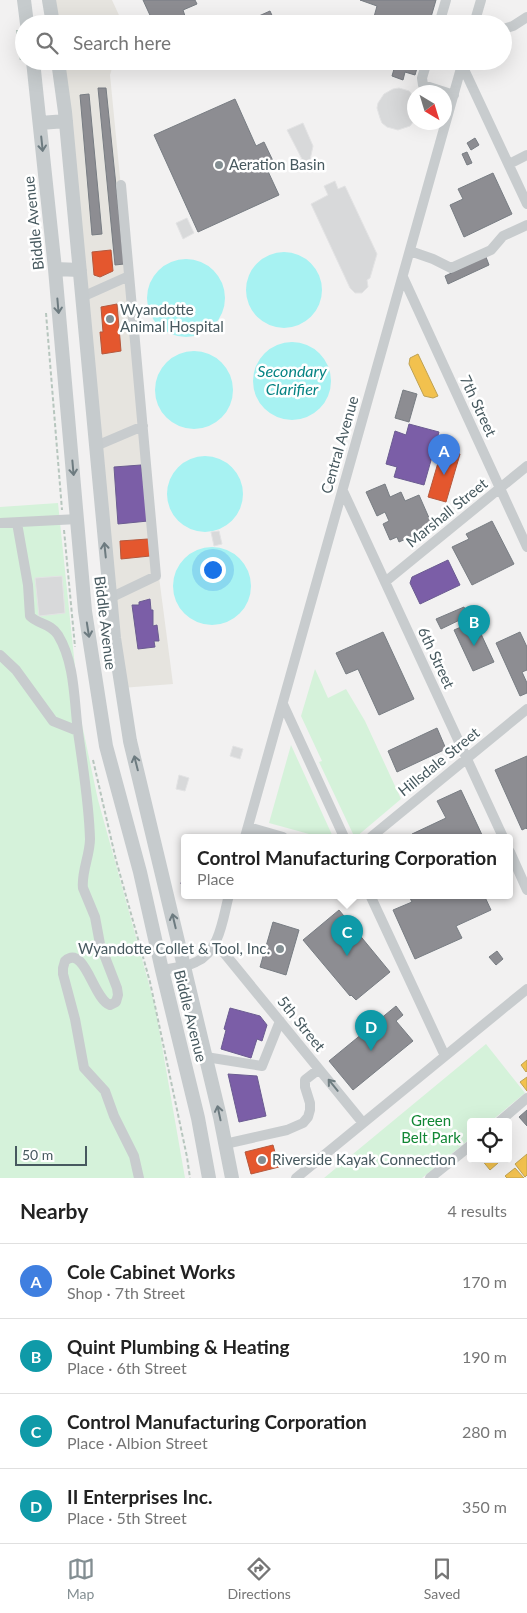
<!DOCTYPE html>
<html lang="en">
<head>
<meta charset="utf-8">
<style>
	:root { --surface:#fff; --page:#f2f2f2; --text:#222; --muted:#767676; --line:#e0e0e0; --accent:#838e92 }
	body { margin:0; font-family:Lato,sans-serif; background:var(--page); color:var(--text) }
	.controls { position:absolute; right:15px; bottom:15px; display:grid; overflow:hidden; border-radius:5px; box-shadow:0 5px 20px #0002 }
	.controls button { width:45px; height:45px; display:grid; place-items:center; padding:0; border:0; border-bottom:1px solid var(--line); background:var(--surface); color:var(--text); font:25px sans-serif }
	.compass { position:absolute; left:407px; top:85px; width:45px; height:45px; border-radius:50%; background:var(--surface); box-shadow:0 5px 20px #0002; rotate:142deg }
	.scale { position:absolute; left:15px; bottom:12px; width:72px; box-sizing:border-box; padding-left:5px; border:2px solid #47595f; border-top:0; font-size:14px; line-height:18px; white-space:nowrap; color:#47595f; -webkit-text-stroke:4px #fff; paint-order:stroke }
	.you { position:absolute; left:212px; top:569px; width:18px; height:18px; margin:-12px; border:4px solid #fff; border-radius:50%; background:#1a73e8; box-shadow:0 0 0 8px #1a73e833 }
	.badge { display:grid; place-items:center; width:32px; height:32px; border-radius:50%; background:var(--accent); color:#fff; font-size:16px; font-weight:700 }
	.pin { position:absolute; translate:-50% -41px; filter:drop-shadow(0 1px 2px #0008) }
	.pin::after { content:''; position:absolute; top:26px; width:18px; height:15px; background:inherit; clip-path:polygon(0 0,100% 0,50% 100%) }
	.popup { position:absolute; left:181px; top:834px; width:332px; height:65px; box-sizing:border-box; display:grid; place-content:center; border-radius:5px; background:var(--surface); filter:drop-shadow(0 1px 4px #0005); font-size:16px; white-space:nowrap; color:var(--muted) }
	.popup b { font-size:19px; color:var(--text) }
	.popup::after { content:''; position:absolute; left:50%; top:100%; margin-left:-10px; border:10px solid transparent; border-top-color:var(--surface) }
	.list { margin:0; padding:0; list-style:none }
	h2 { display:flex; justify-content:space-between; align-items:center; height:65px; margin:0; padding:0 20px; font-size:21px }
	h2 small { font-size:16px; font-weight:400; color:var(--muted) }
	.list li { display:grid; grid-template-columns:32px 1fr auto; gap:15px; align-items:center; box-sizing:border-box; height:75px; padding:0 20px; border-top:1px solid var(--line) }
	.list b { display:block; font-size:19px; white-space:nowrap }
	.list p { margin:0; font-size:16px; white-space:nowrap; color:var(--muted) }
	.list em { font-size:16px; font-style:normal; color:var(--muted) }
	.icon { flex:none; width:28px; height:28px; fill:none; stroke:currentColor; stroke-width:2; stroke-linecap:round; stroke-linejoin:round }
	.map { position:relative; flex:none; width:527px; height:1178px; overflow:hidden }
	.search { position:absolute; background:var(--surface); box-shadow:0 5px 20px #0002; left:15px; right:15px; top:15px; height:55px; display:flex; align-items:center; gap:12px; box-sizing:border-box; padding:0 18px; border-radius:28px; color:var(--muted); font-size:19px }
	.sheet { height:365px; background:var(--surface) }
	nav { display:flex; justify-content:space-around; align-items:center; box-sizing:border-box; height:70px; border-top:1px solid var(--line); background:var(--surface); font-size:14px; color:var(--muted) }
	nav a { display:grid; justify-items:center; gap:2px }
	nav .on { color:var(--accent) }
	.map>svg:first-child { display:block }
</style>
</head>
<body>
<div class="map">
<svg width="527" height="1178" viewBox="0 0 527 1178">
	<rect width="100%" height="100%" fill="#f2f1f1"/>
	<!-- commercial -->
	<path fill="#e6e4df" d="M50 0H112L123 24H53Z
		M58 61H118L112 68 110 75 159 577 173 684 121 688Z"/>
	<!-- green -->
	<path fill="#d5f2da" d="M58 503 80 715 98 800 155 1006 185 1178H0V507Z
		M315 669 328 698 346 689 365 721 401 799 356 837 354 836 319 762 322 761 301 716Z
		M291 745 333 837H320L269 823Z
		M486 1044 525 1093 490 1122H471V1138L422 1178H324Z"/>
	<!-- water -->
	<path fill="#a7f2f2" d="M246 290a38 38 0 1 1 76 0a38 38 0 1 1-76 0Z
		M147 298a39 39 0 1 1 78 0a39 39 0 1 1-78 0Z
		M253 381a39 39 0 1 1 78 0a39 39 0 1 1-78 0Z
		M155 390a39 39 0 1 1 78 0a39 39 0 1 1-78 0Z
		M167 494a38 38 0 1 1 76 0a38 38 0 1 1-76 0Z
		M173 586a39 39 0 1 1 78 0a39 39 0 1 1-78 0Z"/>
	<!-- homes -->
	<path fill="#f2c14e" stroke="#bfa253" d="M418 354 438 396 433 398 424 396 409 364 410 358Z
		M527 1060V1071L526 1072 521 1065Z
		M527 1077V1091L520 1082Z
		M527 1154V1175L525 1177 515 1164Z
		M481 1159H495L498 1163 490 1170Z
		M515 1168 524 1178H507L505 1176Z"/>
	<!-- shops -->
	<path fill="#e4572e" stroke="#b5583d" d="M111 250 113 271 100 277 94 275 92 252Z
		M117 304 121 351 102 354 100 332H103L101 307Z
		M442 449 460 454 446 502 428 497Z
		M148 539 150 556 121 559 120 541Z
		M273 1145 279 1167 251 1174 245 1152Z"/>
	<!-- offices -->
	<path fill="#7b5ea7" stroke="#6b5c91" d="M409 424 439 432 424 485 394 477 397 467 386 464 395 431 406 435Z
		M141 465 148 521 118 524 114 467Z
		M448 560 460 585 420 604 410 583 412 577Z
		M150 599 151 610H153V626L157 625 159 641H154L155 647 138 649 132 605H139V602Z
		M183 874H185V885L181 884Z
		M230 1008 260 1016 267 1025 262 1041 257 1039 251 1058 221 1049 226 1030 224 1029Z
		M228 1074 257 1076 266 1116 239 1122Z"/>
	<!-- industry -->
	<path fill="#8d8d92" stroke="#787d83" d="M143 0H195L197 4 183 10 185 16 168 24H154Z
		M360 0H436L429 24H372L377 6Z
		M270 11 276 24H241Z
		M252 61H269L255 67Z
		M405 61H419L415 75 405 72 403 80 392 76 396 62 404 64Z
		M98 88H106L124 264 115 265Z
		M89 94 102 234 92 235 80 95Z
		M235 99 256 146 264 142 274 163 266 167 279 195 198 232 154 135Z
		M475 138 479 145 471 150 467 143Z
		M467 152 472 163 467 165 462 154Z
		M493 173 512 214 464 237 450 205 463 199 458 189Z
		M486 257 489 265 448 284 445 276Z
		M403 390 417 394 409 422 395 418Z
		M385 484 390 497 401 492 405 501 419 495 433 527 399 542 397 537 390 540 383 524 389 521 385 512 377 516 366 492Z
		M492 521 514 564 472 585 452 547 469 539 466 534Z
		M464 607 468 616 441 629 436 619Z
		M475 621 494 662 473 671 454 630Z
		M383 632 414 699 379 715 358 669 346 674 336 653Z
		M520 632 527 647V670L522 672 527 683V693L520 696 496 643Z
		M437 728 446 749 397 772 388 751Z
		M527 756V829L526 828 522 830 495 770Z
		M461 790 483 837H414L412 834 446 818 437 801Z
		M418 895H484L491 910 456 926 462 938 415 959 393 910 412 902 410 898Z
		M339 910 390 972 356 1000 351 995 350 996 303 940Z
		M273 922 299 930 286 975 260 967Z
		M497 951 503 959 496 965 489 957Z
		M396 1006 403 1015 396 1021 413 1041 353 1090 329 1061Z
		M527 1110V1126L519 1117Z"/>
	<!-- building -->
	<path fill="#d8d9da" stroke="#e3e3e4" d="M399 88 409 91 414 97V121L410 126 398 130 387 127 382 123 380 118 377 108 378 103 384 94 393 89Z
		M303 123 313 146 310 160 304 163 287 130Z
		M335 181 338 189 345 186 377 254 370 278 367 280 368 287 362 293H355L350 288 311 204 328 195 324 186Z
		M187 218 194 233 183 239 176 223Z
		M219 531 222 544 214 546 211 532Z
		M62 576 65 613 39 616 35 578Z
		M233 746 243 749 240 759 230 756Z
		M179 775 189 778 185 791 176 789Z"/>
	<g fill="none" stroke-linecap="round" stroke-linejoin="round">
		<!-- path -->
		<path stroke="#b7c6be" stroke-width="2" stroke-dasharray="4 2.5" stroke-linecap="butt" d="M17 30 21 62
			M46 313 62 510
			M64 530 75 647
			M93 760 116 860 150 982 187 1157 190 1178"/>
		<!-- minor -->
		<path stroke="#c8ccce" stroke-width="10" d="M439 24 446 0
			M474 24 481 0
			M503 29 513 26 527 17
			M427 61 422 78 423 85 454 95
			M462 65 527 204
			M509 164 527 155
			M410 251 433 259 451 268 491 250 503 236 527 225
			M403 277 527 547
			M82 297 129 276
			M96 446 143 426
			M343 491 503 837
			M0 523 78 519
			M17 523 28 585 30 616C37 624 51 623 58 635 75 663 74 700 78 732 83 767 89 803 90 839 90 855 81 873 83 888L95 917 100 944 117 988 118 995 116 1002 110 1005C93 999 85 944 65 961L63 968V974L75 1019 84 1068 105 1091 114 1116 134 1156 139 1178
			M385 582 527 466
			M110 598 156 576 121 185
			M0 655 16 670 53 721 78 731
			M283 704 344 837
			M248 827 283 837
			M245 837 463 61
			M371 837 527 709
			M510 852 527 890
			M370 895 445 1056
			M216 943 363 1123
			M162 970C173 968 186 967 196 962 220 952 223 917 229 895
			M206 1057 262 1066 280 1021
			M499 1122 527 1098
			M225 1144 287 1130 303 1123 308 1117 310 1110V1103L305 1087V1080L319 1069
			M296 1178 527 989
			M430 1178 471 1145"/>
		<!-- major -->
		<path stroke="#c6cbcd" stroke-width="14" d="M24 0 27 24
			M49 0 53 24
			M33 61 55 269 85 611 106 746 140 872 162 970 198 1118 209 1178
			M58 61 65 112 114 638 130 741 220 1117 232 1178
			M40 123 66 121
			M55 269 80 270"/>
	</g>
	<!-- one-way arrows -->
	<defs><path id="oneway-shaft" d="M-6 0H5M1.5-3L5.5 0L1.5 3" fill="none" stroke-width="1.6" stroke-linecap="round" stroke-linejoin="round" transform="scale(1.25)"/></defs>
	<g stroke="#6d7b80">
		<use href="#oneway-shaft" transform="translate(42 144) rotate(84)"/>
		<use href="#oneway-shaft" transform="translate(58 306) rotate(85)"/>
		<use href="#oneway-shaft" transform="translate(73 468) rotate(85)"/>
		<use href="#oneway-shaft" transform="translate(105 550) rotate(-96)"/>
		<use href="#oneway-shaft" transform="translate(88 630) rotate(81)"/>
		<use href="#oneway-shaft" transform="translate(136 763) rotate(-104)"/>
		<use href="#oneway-shaft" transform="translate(174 921) rotate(-103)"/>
		<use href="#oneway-shaft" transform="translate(219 1113) rotate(-102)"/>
	</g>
	<use stroke="#6e7c80" href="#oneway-shaft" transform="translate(333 1085) rotate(-129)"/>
	<!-- markers -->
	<g fill="#838e92" stroke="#fff" stroke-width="2">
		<circle cx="219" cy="165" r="5"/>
		<circle cx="110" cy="319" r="5"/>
		<circle cx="280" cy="949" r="5"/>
		<circle cx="262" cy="1160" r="5"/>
	</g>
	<g text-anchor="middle" stroke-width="5" stroke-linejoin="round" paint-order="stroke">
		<!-- poi labels -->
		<g font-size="15" fill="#47595f" stroke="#fff" text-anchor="start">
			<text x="229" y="170">Aeration Basin</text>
			<text x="120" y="315">Wyandotte<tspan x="120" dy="17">Animal Hospital</tspan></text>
			<text x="270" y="954" text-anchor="end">Wyandotte Collet &amp; Tool, Inc.</text>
			<text x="272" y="1165">Riverside Kayak Connection</text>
		</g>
		<!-- street labels -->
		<g font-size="15" fill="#47595f" stroke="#fff">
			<text transform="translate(34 223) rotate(-96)" y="5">Biddle Avenue</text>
			<text transform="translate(478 406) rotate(65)" y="5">7th Street</text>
			<text transform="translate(340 445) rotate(-74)" y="5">Central Avenue</text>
			<text transform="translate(447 513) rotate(-39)" y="5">Marshall Street</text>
			<text transform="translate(105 623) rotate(83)" y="5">Biddle Avenue</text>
			<text transform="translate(436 658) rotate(65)" y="5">6th Street</text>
			<text transform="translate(439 762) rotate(-39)" y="5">Hillsdale Street</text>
			<text transform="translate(190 1016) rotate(76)" y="5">Biddle Avenue</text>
			<text transform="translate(301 1024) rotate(51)" y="5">5th Street</text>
		</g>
		<!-- park labels -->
		<g font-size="15" fill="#118734" stroke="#fff">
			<text x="431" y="1126">Green<tspan x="431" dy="17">Belt Park</tspan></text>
		</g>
		<!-- water labels -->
		<g font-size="16" font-style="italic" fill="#078484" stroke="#fff">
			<text x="292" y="377">Secondary<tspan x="292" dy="18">Clarifier</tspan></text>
		</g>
	</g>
</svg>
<div class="controls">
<button><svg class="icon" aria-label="locate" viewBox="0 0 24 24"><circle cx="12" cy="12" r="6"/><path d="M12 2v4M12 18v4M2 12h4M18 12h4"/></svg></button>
</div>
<svg class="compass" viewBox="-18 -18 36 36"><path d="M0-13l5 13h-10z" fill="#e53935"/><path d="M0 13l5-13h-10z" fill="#767676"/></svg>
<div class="scale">50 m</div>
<div class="you"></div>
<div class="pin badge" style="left:444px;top:475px;background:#3f7fe0">A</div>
<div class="pin badge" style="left:474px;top:646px;background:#0f9aa8">B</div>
<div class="pin badge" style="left:347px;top:956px;background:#0f9aa8">C</div>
<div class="popup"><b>Control Manufacturing Corporation</b>Place</div>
<div class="pin badge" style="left:371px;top:1051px;background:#0f9aa8">D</div>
<div class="search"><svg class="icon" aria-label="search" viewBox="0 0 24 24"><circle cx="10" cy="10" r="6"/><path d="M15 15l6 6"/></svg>Search here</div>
</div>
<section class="sheet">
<h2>Nearby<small>4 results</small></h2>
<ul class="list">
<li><span class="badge" style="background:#3f7fe0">A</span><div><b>Cole Cabinet Works</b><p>Shop · 7th Street</p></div><em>170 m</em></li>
<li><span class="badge" style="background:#0f9aa8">B</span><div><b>Quint Plumbing &amp; Heating</b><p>Place · 6th Street</p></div><em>190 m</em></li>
<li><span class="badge" style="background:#0f9aa8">C</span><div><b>Control Manufacturing Corporation</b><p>Place · Albion Street</p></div><em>280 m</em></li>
<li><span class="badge" style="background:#0f9aa8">D</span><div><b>II Enterprises Inc.</b><p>Place · 5th Street</p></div><em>350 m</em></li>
</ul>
</section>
<nav>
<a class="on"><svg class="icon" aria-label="map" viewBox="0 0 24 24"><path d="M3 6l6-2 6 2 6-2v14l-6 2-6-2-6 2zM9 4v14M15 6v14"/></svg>Map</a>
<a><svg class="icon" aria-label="directions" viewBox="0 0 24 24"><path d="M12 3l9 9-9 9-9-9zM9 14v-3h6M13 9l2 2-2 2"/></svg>Directions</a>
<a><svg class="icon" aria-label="saved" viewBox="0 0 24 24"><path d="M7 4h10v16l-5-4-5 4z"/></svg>Saved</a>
</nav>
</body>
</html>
